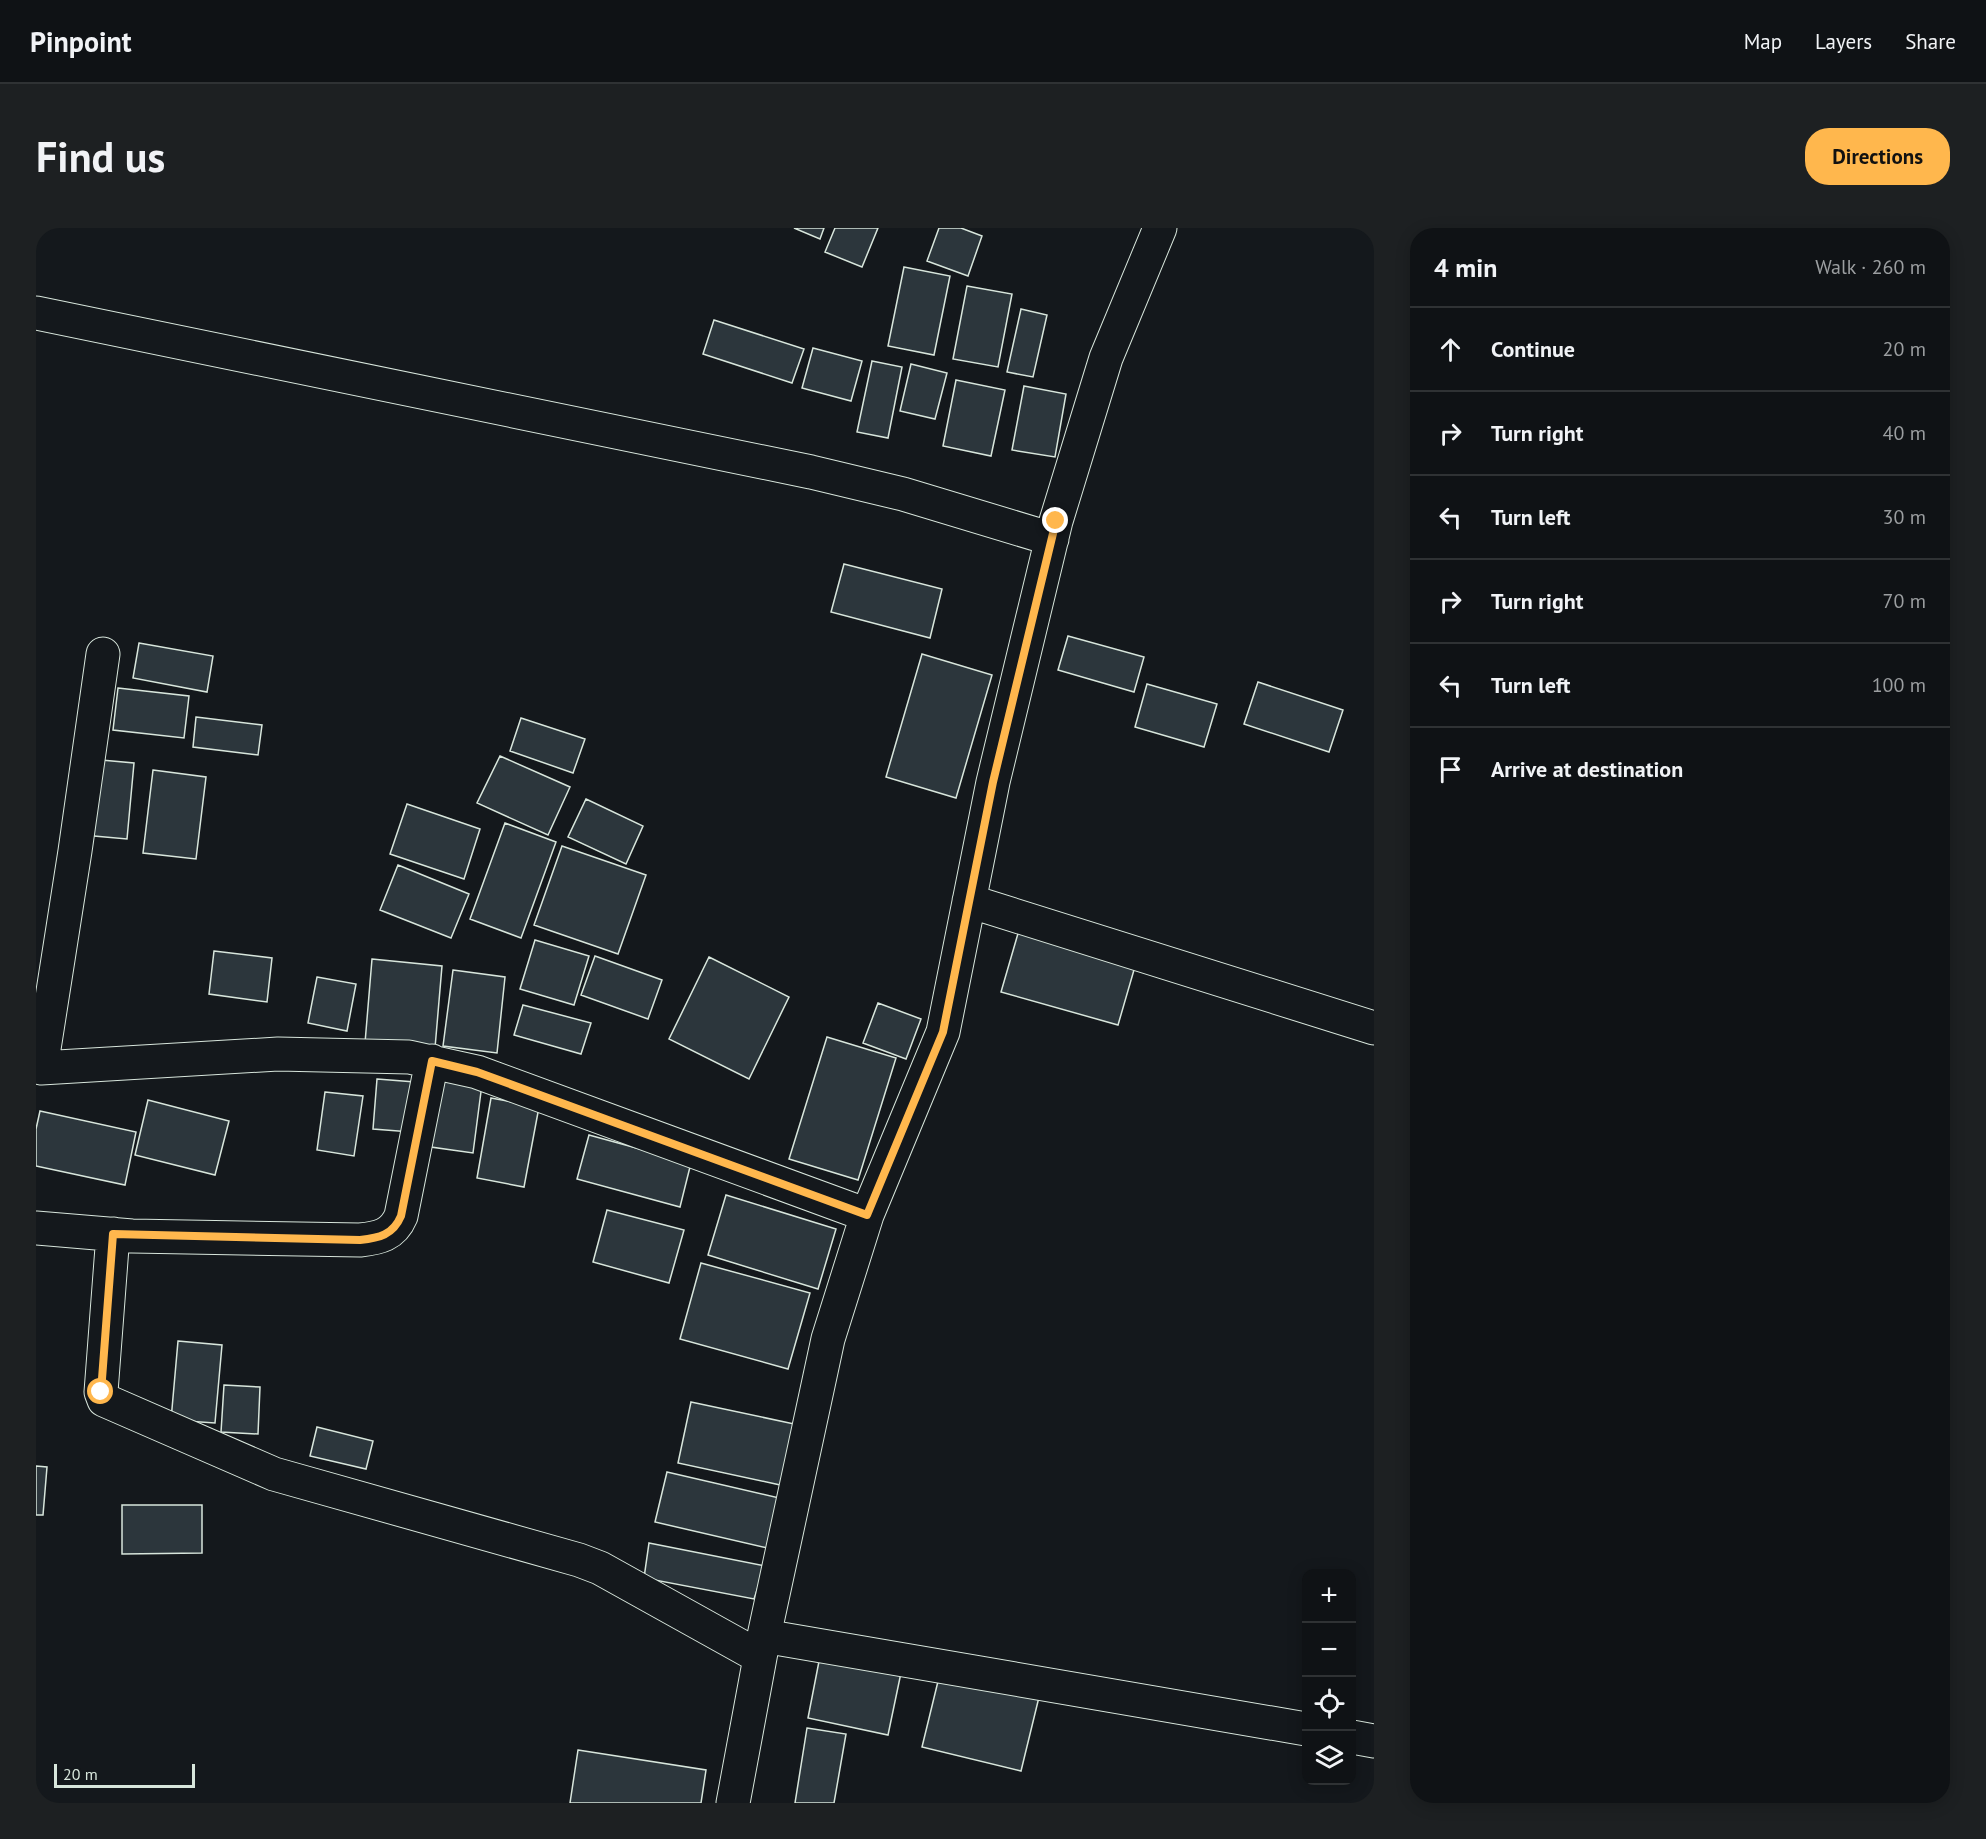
<!DOCTYPE html>
<html lang="en">
<head>
<meta charset="utf-8">
<style>
	:root { --surface:#0f1215; --page:#1d2022; --text:#f1f3f6; --muted:#9b9ea0; --line:#2f3234; --accent:#ffb74d }
	body { margin:0; font-family:"PT Sans",sans-serif; background:var(--page); color:var(--text) }
	.controls { position:absolute; right:18px; bottom:18px; display:grid; overflow:hidden; border-radius:12px; box-shadow:0 3px 15px #0003 }
	.controls button { width:54px; height:54px; display:grid; place-items:center; padding:0; border:0; border-bottom:2px solid var(--line); background:var(--surface); color:var(--text); font:30px sans-serif }
	.scale { position:absolute; left:18px; bottom:15px; width:141px; box-sizing:border-box; padding-left:6px; border:3px solid #d8e6dc; border-top:0; font-size:16px; line-height:21px; white-space:nowrap; color:#d8e6dc; -webkit-text-stroke:4px #14181c; paint-order:stroke }
	.stop { position:absolute; width:18px; height:18px; margin:-14px; border:4px solid #ffb74d; border-radius:50%; background:#fff }
	.stop.end { background:#ffb74d; border-color:#fff; box-shadow:0 2px 6px #0008 }
	.list { margin:0; padding:0; list-style:none }
	h2 { display:flex; justify-content:space-between; align-items:center; height:78px; margin:0; padding:0 24px; font-size:26px }
	h2 small { font-size:20px; font-weight:400; color:var(--muted) }
	.list li { display:grid; grid-template-columns:39px 1fr auto; gap:18px; align-items:center; box-sizing:border-box; height:84px; padding:0 24px; border-top:2px solid var(--line) }
	.list b { display:block; font-size:22px; white-space:nowrap }
	.list em { font-size:20px; font-style:normal; color:var(--muted) }
	.icon { flex:none; width:33px; height:33px; fill:none; stroke:currentColor; stroke-width:2; stroke-linecap:round; stroke-linejoin:round }
	.map { position:relative; flex:none; width:1338px; height:1575px; overflow:hidden; border-radius:24px }
	header { display:flex; align-items:center; gap:36px; box-sizing:border-box; height:84px; padding:0 30px; background:var(--surface); border-bottom:2px solid var(--line) }
	header strong { font-size:28px }
	nav { display:flex; gap:33px; margin-inline-start:auto; font-size:21px }
	.intro { display:flex; align-items:center; justify-content:space-between; box-sizing:border-box; height:144px; padding:0 36px }
	h1 { margin:0; font-size:42px }
	.button { padding:15px 27px; border-radius:24px; background:var(--accent); color:#111; font-size:21px; font-weight:700 }
	main { display:flex; gap:36px; padding:0 36px }
	aside { flex:1; background:var(--surface); border-radius:24px; box-shadow:0 3px 15px #0003 }
	.map>svg:first-child { display:block }
</style>
</head>
<body>
<header>
<strong>Pinpoint</strong>
<nav><a>Map</a><a>Layers</a><a>Share</a></nav>
</header>
<div class="intro"><h1>Find us</h1><a class="button">Directions</a></div>
<main>
<div class="map">
<svg width="1338" height="1575" viewBox="0 0 1338 1575">
	<rect width="100%" height="100%" fill="#14181c"/>
	<!-- building -->
	<path fill="#2c363c" stroke="#d8e6dc" stroke-width="1.5" d="M758 0H788L784 11Z
		M799 0H842L826 39 789 24Z
		M903 0H925L946 8 932 48 891 33Z
		M868 39 914 48 898 127 852 118Z
		M931 58 976 66 962 139 917 131Z
		M985 81 1011 87 997 149 971 144Z
		M678 92 768 121 756 155 667 126Z
		M777 120 826 133 815 173 766 160Z
		M836 133 866 139 852 210 821 204Z
		M875 136 911 145 899 191 864 183Z
		M920 152 969 162 955 228 907 218Z
		M988 158 1030 166 1019 229 976 222Z
		M808 336 906 361 894 410 795 384Z
		M1032 408 1108 429 1098 464 1022 442Z
		M103 415 177 428 171 464 97 450Z
		M886 426 956 447 920 570 850 549Z
		M1222 454 1307 482 1293 524 1208 496Z
		M1111 456 1181 476 1168 519 1099 499Z
		M82 460 153 468 148 510 77 502Z
		M160 489 226 497 222 527 157 519Z
		M485 490 549 511 537 545 474 523Z
		M464 528 534 559 512 607 441 575Z
		M54 531 98 535 91 611 47 607Z
		M117 542 170 549 160 631 107 625Z
		M550 571 607 598 590 636 532 609Z
		M371 576 444 601 428 651 354 626Z
		M469 595 520 614 485 710 434 691Z
		M526 618 610 647 582 726 498 697Z
		M362 637 433 666 415 710 344 682Z
		M983 702 1100 735 1082 797 965 764Z
		M499 712 553 728 538 777 484 761Z
		M178 723 236 730 231 774 173 766Z
		M559 728 626 752 612 791 545 767Z
		M673 729 753 769 713 851 633 811Z
		M336 731 406 738 399 820 329 815Z
		M417 742 469 749 461 825 407 818Z
		M281 749 320 756 311 803 272 795Z
		M842 775 885 791 870 831 827 815Z
		M487 777 555 795 545 826 478 807Z
		M791 809 860 830 822 952 753 931Z
		M341 851 379 854 375 904 337 901Z
		M404 851 446 856 437 925 395 919Z
		M289 864 327 868 318 928 281 922Z
		M455 870 503 879 488 959 441 950Z
		M112 872 193 893 179 947 99 927Z
		M4 883 100 904 89 957 0 938V901Z
		M553 907 655 935 644 979 541 951Z
		M690 967 800 1001 782 1061 672 1027Z
		M571 982 648 1002 633 1055 557 1034Z
		M665 1035 774 1065 752 1141 644 1111Z
		M142 1113 186 1117 179 1195 135 1192Z
		M188 1157 224 1159 222 1206 185 1204Z
		M655 1174 763 1197 749 1258 642 1235Z
		M281 1199 337 1213 330 1241 274 1228Z
		M0 1238 11 1239 7 1287H0Z
		M631 1244 752 1272 740 1322 619 1294Z
		M86 1277H166V1325L86 1326Z
		M613 1315 729 1338 718 1371 608 1350Z
		M785 1423 866 1440 852 1507 772 1490Z
		M905 1441 1004 1465 985 1543 886 1519Z
		M771 1500 810 1506 798 1575H759Z
		M542 1522 670 1542 665 1575H534Z"/>
	<g fill="none" stroke-linecap="round" stroke-linejoin="round">
		<defs>
			<path id="minor" d="M0 85 775 244 867 266 1016 311
				M67 426 39 623 5 840 242 826 373 829 441 844 831 987
				M933 673 1338 800
				M0 1000 96 1008 324 1012C343 1010 357 1007 365 988L396 833
				M77 1006 65 1164 68 1172 238 1246 543 1332 564 1340 724 1429
				M728 1408 1270 1501
				M1316 1509 1338 1513
				M697 1575 728 1408 792 1111 831 987 907 804 957 554 1020 293 1070 130 1124 0"/>
		</defs>
		<!-- minor casing -->
		<use href="#minor" stroke="#d8e6dc" stroke-width="35"/>
		<!-- minor -->
		<use href="#minor" stroke="#14181c" stroke-width="33"/>
	</g>
	<g fill="none" stroke-linecap="round" stroke-linejoin="round">
		<!-- route -->
		<path stroke="#ffb74d" stroke-width="8" d="M65 1164 77 1006 324 1012C343 1010 357 1007 365 988L396 833 441 844 831 987 907 804 957 554 1020 293"/>
	</g>
</svg>
<div class="controls">
<button>+</button>
<button>−</button>
<button><svg class="icon" aria-label="locate" viewBox="0 0 24 24"><circle cx="12" cy="12" r="6"/><path d="M12 2v4M12 18v4M2 12h4M18 12h4"/></svg></button>
<button><svg class="icon" aria-label="layers" viewBox="0 0 24 24"><path d="M12 4l9 5-9 5-9-5zM3 14l9 5 9-5"/></svg></button>
</div>
<div class="scale">20 m</div>
<div class="stop" style="left:65px;top:1164px"></div>
<div class="stop end" style="left:1020px;top:293px"></div>
</div>
<aside>
<h2>4 min<small>Walk · 260 m</small></h2>
<ul class="list">
<li><svg class="icon" aria-label="ahead" viewBox="0 0 24 24"><path d="M12 20V5M6 11l6-6 6 6"/></svg><div><b>Continue</b></div><em>20 m</em></li>
<li><svg class="icon" aria-label="right" viewBox="0 0 24 24"><path d="M7 20v-9h11M14 6l5 5-5 5"/></svg><div><b>Turn right</b></div><em>40 m</em></li>
<li><svg class="icon" aria-label="left" viewBox="0 0 24 24"><path d="M17 20v-9H6M10 6l-5 5 5 5"/></svg><div><b>Turn left</b></div><em>30 m</em></li>
<li><svg class="icon" aria-label="right" viewBox="0 0 24 24"><path d="M7 20v-9h11M14 6l5 5-5 5"/></svg><div><b>Turn right</b></div><em>70 m</em></li>
<li><svg class="icon" aria-label="left" viewBox="0 0 24 24"><path d="M17 20v-9H6M10 6l-5 5 5 5"/></svg><div><b>Turn left</b></div><em>100 m</em></li>
<li><svg class="icon" aria-label="arrive" viewBox="0 0 24 24"><path d="M6 21V4h12l-3 4 3 4H6"/></svg><div><b>Arrive at destination</b></div></li>
</ul>
</aside>
</main>
</body>
</html>
